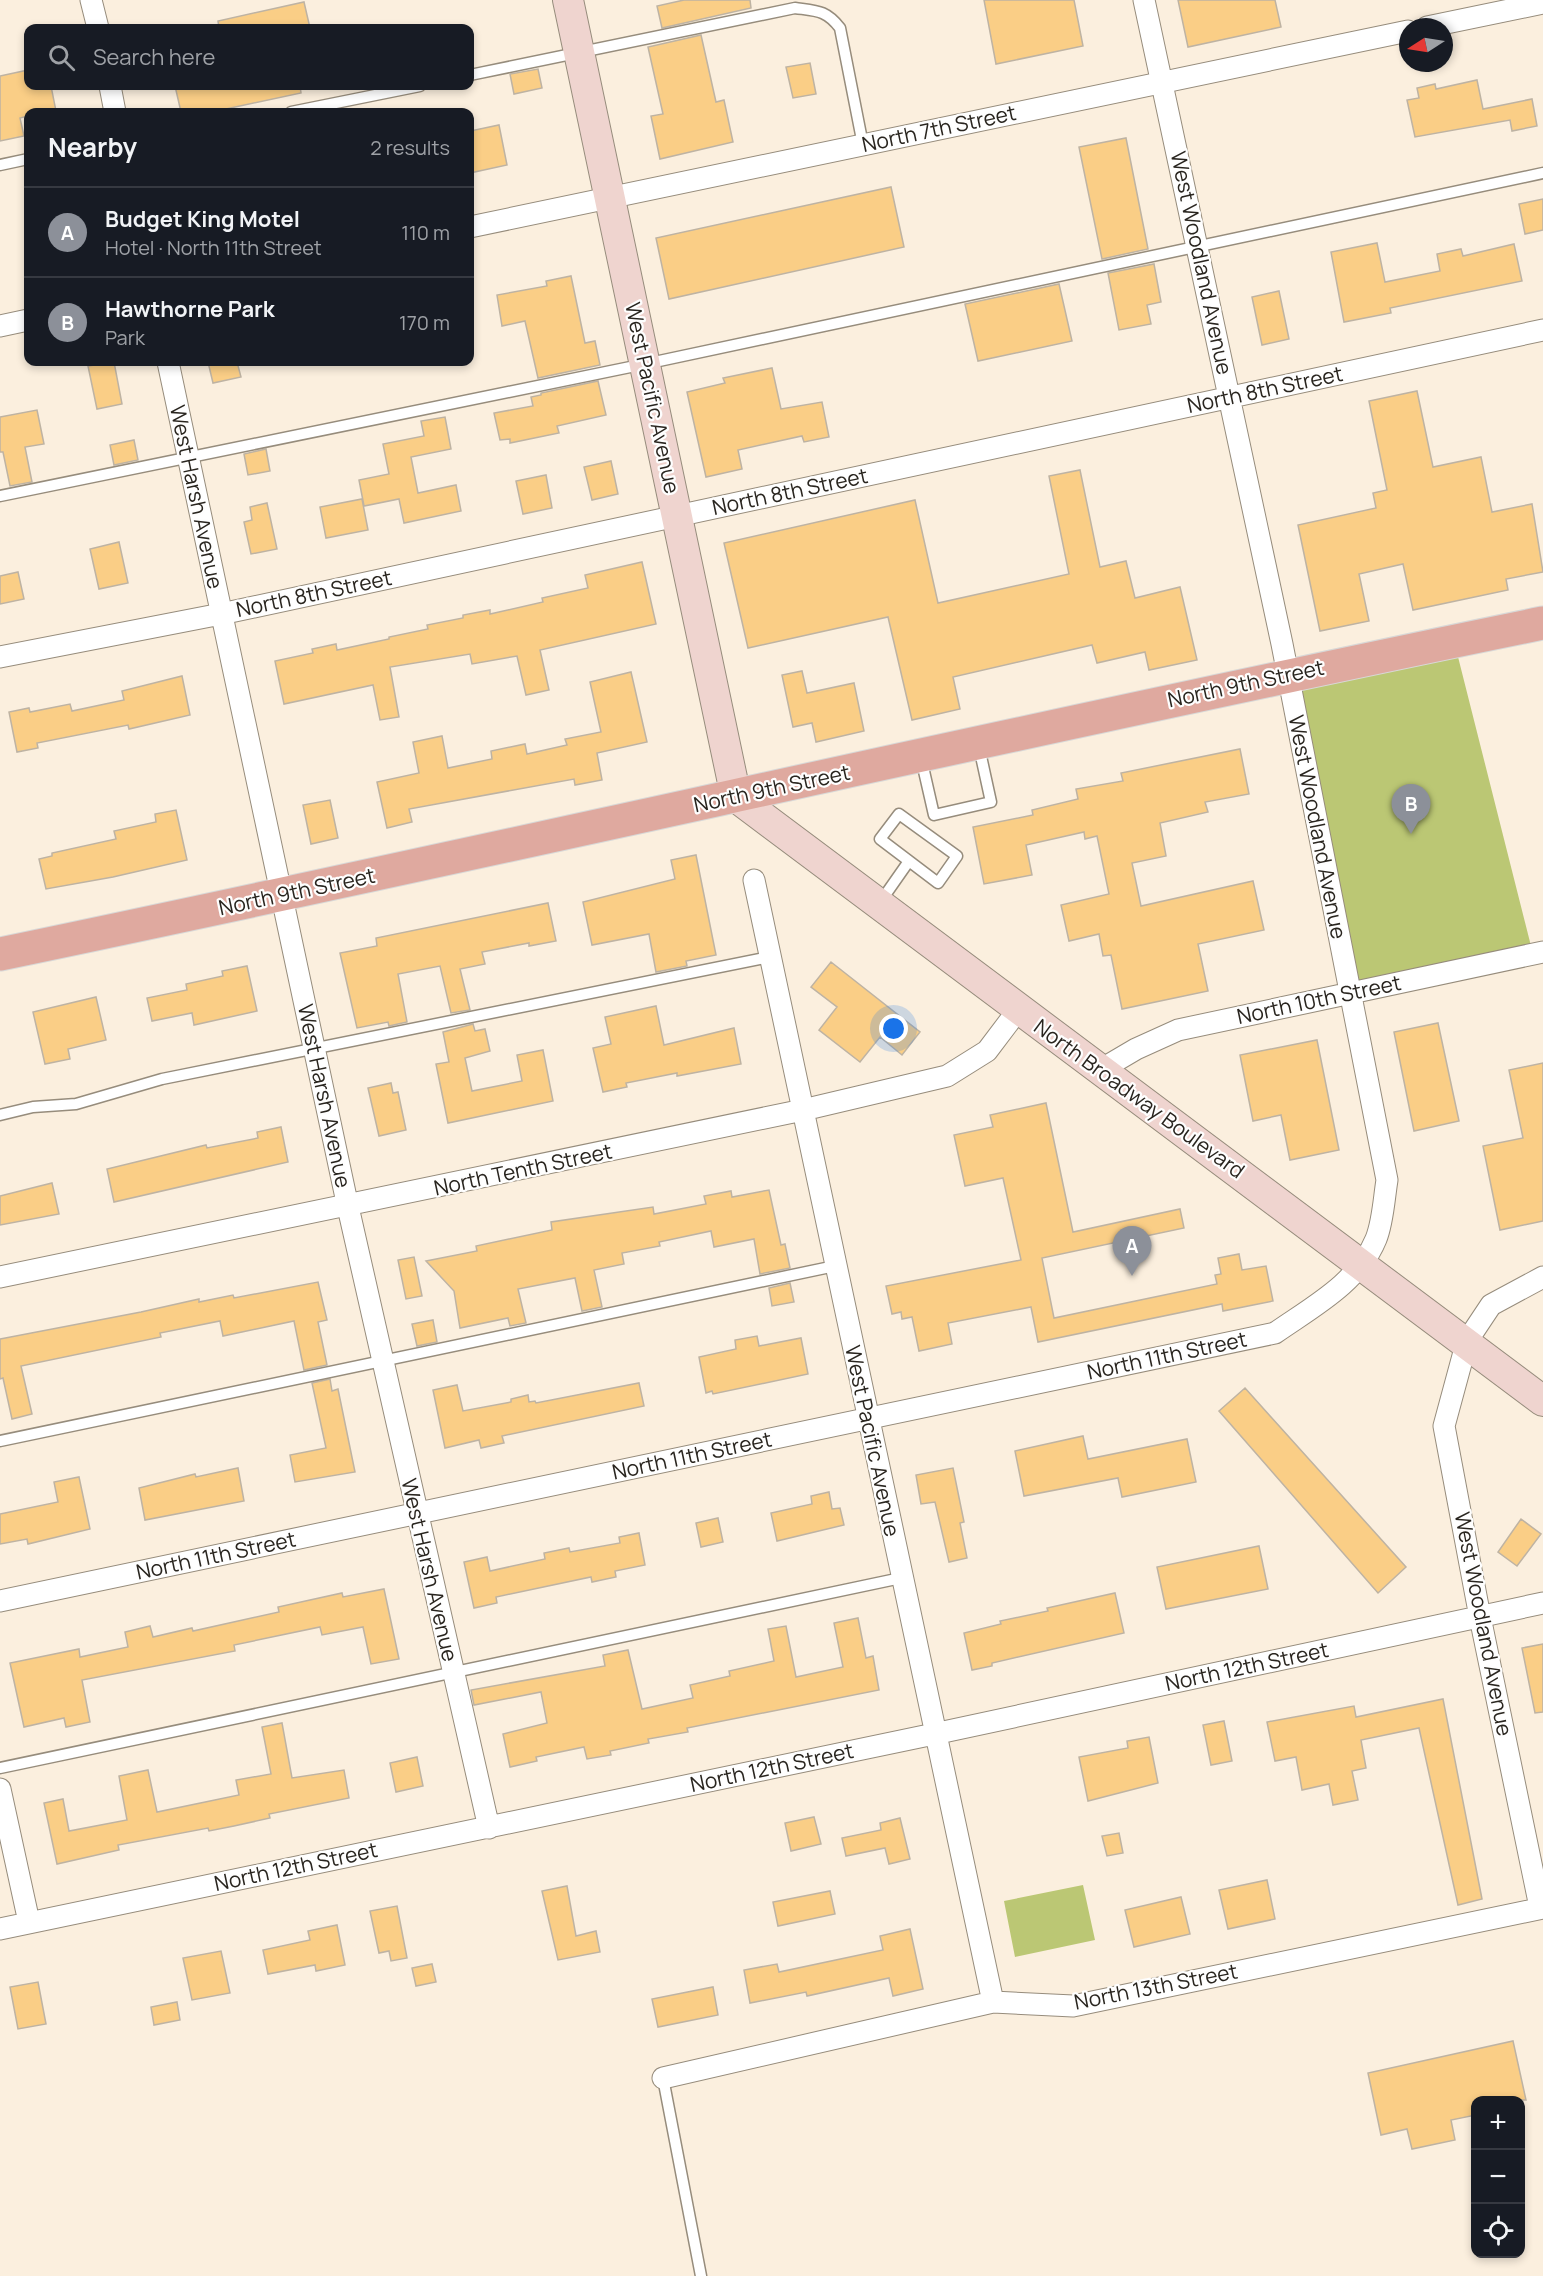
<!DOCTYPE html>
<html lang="en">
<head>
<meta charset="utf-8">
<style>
	:root { --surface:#171b24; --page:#242831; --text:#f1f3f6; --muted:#9ea1a6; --line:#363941; --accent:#8c9099 }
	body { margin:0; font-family:Manrope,sans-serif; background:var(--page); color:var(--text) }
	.controls { position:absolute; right:18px; bottom:18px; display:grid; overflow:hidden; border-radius:12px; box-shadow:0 3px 9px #0003 }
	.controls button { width:54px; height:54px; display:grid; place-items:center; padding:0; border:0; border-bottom:2px solid var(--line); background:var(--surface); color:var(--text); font:30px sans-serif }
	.compass { position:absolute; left:1399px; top:18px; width:54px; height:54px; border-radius:50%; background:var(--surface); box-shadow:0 3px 9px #0003; rotate:258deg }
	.you { position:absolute; left:894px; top:1029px; width:21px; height:21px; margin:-15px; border:4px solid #fff; border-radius:50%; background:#1a73e8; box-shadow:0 0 0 9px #1a73e833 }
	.badge { display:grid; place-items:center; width:39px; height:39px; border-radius:50%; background:var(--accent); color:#fff; font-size:20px; font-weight:700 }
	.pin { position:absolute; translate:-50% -50px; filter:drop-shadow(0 2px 3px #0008) }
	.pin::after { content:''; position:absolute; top:32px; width:21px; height:18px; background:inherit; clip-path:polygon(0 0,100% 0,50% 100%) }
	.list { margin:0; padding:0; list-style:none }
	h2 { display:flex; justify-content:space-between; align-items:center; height:78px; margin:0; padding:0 24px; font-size:26px }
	h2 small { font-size:20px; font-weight:400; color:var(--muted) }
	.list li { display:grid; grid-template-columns:39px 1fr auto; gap:18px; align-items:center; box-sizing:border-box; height:90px; padding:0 24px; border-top:2px solid var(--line) }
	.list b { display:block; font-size:22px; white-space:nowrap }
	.list p { margin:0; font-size:20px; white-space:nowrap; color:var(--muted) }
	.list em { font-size:20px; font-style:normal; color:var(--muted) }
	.icon { flex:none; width:33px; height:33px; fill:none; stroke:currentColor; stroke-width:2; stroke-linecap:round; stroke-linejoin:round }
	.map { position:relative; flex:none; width:1543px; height:2276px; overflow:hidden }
	.search { position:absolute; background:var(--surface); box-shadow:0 3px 9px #0003; left:24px; top:24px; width:450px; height:66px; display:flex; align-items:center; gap:15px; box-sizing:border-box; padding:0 21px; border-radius:12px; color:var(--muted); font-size:22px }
	.panel { position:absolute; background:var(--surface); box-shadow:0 3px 9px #0003; left:24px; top:108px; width:450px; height:258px; border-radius:12px }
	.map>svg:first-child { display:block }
</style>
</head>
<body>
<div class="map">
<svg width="1543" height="2276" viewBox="0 0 1543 2276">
	<rect width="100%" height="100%" fill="#fbefde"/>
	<!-- green -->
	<path fill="#bbc774" d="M1454 641 1533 954 1349 994 1287 675Z
		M1083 1885 1095 1940 1015 1957 1004 1901Z"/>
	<!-- building -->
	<path fill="#face86" stroke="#beb3a3" stroke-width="1.5" d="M684 0H750L751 8 662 28 657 6Z
		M984 0H1074L1083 46 996 64Z
		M1178 0H1275L1281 27 1188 47Z
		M304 2 310 28H219L218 21Z
		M701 35 716 102 724 100 733 142 660 159 651 116 663 114 648 47Z
		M810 63 816 94 793 98 786 67Z
		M538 69 542 88 514 94 510 74Z
		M28 70V86H51L56 111 28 112V116L20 118 24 136 0 141V76Z
		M1477 80 1483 109 1532 99 1537 126 1512 131 1510 120 1415 137 1407 100 1419 98 1417 88 1435 84 1436 89Z
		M175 86H300L301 93 212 112H181Z
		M499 125 507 165 470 173V131Z
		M1126 138 1148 249 1102 259 1079 147Z
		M891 187 904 247 669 299 656 238Z
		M1543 199V230L1525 234 1519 204Z
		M1377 243 1385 282 1440 271 1437 254 1461 249 1463 256 1514 244 1522 281 1390 308 1391 313 1344 322 1331 252Z
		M1154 264 1161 302 1147 305 1151 324 1119 330 1108 273Z
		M571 276 585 343 595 341 600 365 538 378 525 321 502 326 497 295 547 286 546 281Z
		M1059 284 1072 341 978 361 965 304Z
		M1279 291 1289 339 1262 345 1252 297Z
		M114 362 122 404 97 409 88 366Z
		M208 362H237L241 377 213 383Z
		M772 368 781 409 822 402 829 437 804 442 802 436 738 450 742 469 706 477 687 392 725 383 723 378Z
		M598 381 606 415 557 426 559 433 510 443V439L500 440 494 413 533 406 531 397 541 395V393Z
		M1417 391 1433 467 1481 457 1492 512 1532 504 1543 572 1506 579 1508 590 1413 610 1403 564 1359 574 1369 621 1320 631 1298 525 1376 508 1373 493 1387 490 1369 401Z
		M37 410 44 444 25 447 32 482 10 486 3 452H0V417Z
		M445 417 451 449 411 457 418 493 456 485 461 511 404 523 399 499 364 506 359 480 389 474 383 444 424 436 421 421Z
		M134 440 138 460 114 465 110 445Z
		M266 449 270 471 248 475 244 454Z
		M611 461 618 494 592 500 584 467Z
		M1080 470 1100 567 1126 561 1135 598 1180 587 1197 660 1149 670 1145 652 1097 663 1092 645 953 677 960 709 912 720 888 617 748 648 724 543 915 500 938 603 1069 574 1049 476Z
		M546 475 552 508 523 514 516 481Z
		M362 499 368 530 326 538 320 507Z
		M267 503 277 549 251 554 244 522 252 520 250 507Z
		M119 542 128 583 99 589 90 549Z
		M642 562 656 624 540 650 549 690 526 695 517 656 472 664 470 654 390 667 399 717 380 720 373 685 284 704 275 661 313 653 312 649 336 644 337 650 389 639V637L428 629 427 625 463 618V615L490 610V614L543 602 542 598 588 588 585 575Z
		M18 572 24 599 0 604V576Z
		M802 671 807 693 854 683 864 731 816 742 812 723 793 727 782 675Z
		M631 672 647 742 597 753 602 780 575 785 574 779 409 809 412 822 387 828 377 782 419 773 413 742 442 736 448 768 492 759 491 751 525 744 527 754 567 745 565 739 601 732 590 682Z
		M182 676 190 715 129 729 128 725 37 743 38 748 17 752 9 712 29 708 30 712 70 704 72 711 124 700 122 691Z
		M1240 749 1249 794 1205 802 1208 812 1160 823 1166 856 1132 863 1141 906 1253 881 1264 930 1198 944 1208 991 1122 1009 1111 955 1103 956 1099 934 1069 941 1061 905 1109 894 1097 836 1085 839 1084 832 1026 845 1032 875 984 884 973 827 1033 815 1032 810 1078 799 1076 789 1123 781 1121 773Z
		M330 800 338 838 311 844 303 805Z
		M176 810 187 860 113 877 46 889 39 859 52 856V853L116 839 114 831 156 822 155 814Z
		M696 855 716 955 686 961 687 966 656 972 649 934 592 945 583 902 675 879 671 860Z
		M548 903 556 941 529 946V943L482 952 485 964 460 969 470 1010 451 1013 440 966 398 974 407 1022 389 1026 388 1022 357 1028 340 953 377 946 376 938Z
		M831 962 920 1032 902 1055 880 1037 860 1062 819 1030 837 1007 811 987Z
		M247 966 257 1011 194 1025 192 1013 152 1021 147 998 187 990 186 984 223 976 222 971Z
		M96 997 106 1040 68 1049 70 1059 45 1064 33 1012Z
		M656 1006 664 1045 734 1028 741 1064 677 1076V1073L626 1083 627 1087 603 1092 593 1048 611 1044 605 1017Z
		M1438 1023 1459 1121 1414 1131 1394 1032Z
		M473 1024 475 1031 485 1029 490 1051 465 1058 472 1091 522 1081 517 1055 543 1050 553 1101 448 1123 436 1064 449 1062 443 1032Z
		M1317 1040 1339 1150 1290 1160 1281 1115 1253 1121 1240 1055Z
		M1543 1063V1221L1500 1230 1483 1146 1523 1138 1509 1070Z
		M391 1083 393 1093 398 1092 406 1130 379 1136 368 1088Z
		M1046 1103 1073 1232 1180 1209 1184 1228 1042 1258 1054 1318 1217 1284 1215 1275 1221 1274 1218 1258 1239 1254 1242 1270 1266 1266 1273 1301 1223 1311 1222 1304 1038 1342 1031 1307 948 1323 952 1344 919 1351 912 1317 902 1319 901 1312 892 1314 886 1286 1021 1260 1003 1178 965 1186 954 1135 993 1127 990 1115Z
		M281 1127 288 1162 114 1202 107 1169 206 1145 207 1148 258 1138 257 1132Z
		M52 1183 59 1214 0 1225V1196Z
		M769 1190 781 1245 785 1244 790 1268 760 1274 754 1239 714 1247 711 1231 659 1242 660 1246 622 1253 624 1264 594 1270 602 1307 582 1311 575 1278 518 1289 526 1323 510 1326 508 1318 460 1328 454 1291 426 1261 477 1251 476 1246 552 1230 551 1222 653 1207 654 1214 706 1204 704 1196 731 1191 732 1197Z
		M414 1257 422 1296 406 1299 398 1260Z
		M318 1282 327 1320 318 1322 327 1365 304 1370 294 1321 223 1336 220 1321 160 1333 161 1337 21 1366 32 1414 12 1419 3 1378 0 1379V1339L141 1312 199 1299V1302L233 1295 234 1298Z
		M790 1283 794 1302 772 1306 769 1288Z
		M433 1320 437 1342 417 1346 412 1324Z
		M757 1336 759 1346 801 1338 808 1374 713 1394 712 1391 706 1393 699 1357 736 1349 735 1340Z
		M330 1379 332 1391 338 1389 355 1472 295 1482 290 1455 326 1448 312 1383Z
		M639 1383 644 1406 502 1436 504 1443 481 1448 479 1440 445 1448 433 1390 457 1385 463 1411 511 1402V1399L528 1395 529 1402 535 1401 536 1403Z
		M1245 1388 1406 1567 1378 1593 1219 1411Z
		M1083 1436 1088 1459 1187 1439 1196 1482 1122 1497 1118 1478 1024 1496 1015 1451Z
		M238 1468 244 1501 145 1520 139 1488 195 1474 196 1477Z
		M953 1468 964 1522 960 1523 967 1558 949 1562 935 1502 921 1504 916 1475Z
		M79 1477 90 1529 28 1544 27 1539 0 1544V1514L58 1502 54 1482Z
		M829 1492 832 1509 840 1508 844 1525 777 1541 771 1513 812 1504 811 1496Z
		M718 1518 723 1542 701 1547 696 1523Z
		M1521 1519 1541 1534 1517 1566 1498 1552Z
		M639 1533 645 1565 615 1571 616 1577 592 1582 591 1577 496 1597 497 1603 474 1608 464 1562 487 1557 490 1571 545 1559 544 1553 569 1548 570 1552 620 1543 619 1537Z
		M1259 1546 1268 1589 1166 1609 1157 1567Z
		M384 1589 399 1659 371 1664 363 1627 322 1635 320 1627 234 1645 235 1651 82 1680 90 1722 66 1727 64 1718 24 1727 10 1663 79 1649 80 1657 128 1647 125 1632 150 1626 153 1637 192 1628 193 1631 279 1612 278 1607 342 1593 343 1597Z
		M1115 1593 1124 1633 992 1663V1666L972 1670 964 1633 1001 1624 1000 1621 1048 1611 1047 1608Z
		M858 1618 866 1658 873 1656 879 1690 687 1728 688 1732 648 1739 649 1743 610 1751 611 1755 587 1759 584 1747 536 1757 537 1761 510 1767 503 1734 547 1723 541 1692 474 1705 471 1690 605 1666 603 1655 628 1650 642 1709 693 1698 690 1685 730 1676 729 1671 774 1661 768 1629 786 1626 796 1677 843 1667 834 1623Z
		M1543 1644V1712L1535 1713 1522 1648Z
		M1443 1699 1482 1899 1458 1905 1419 1728 1361 1740 1366 1768 1352 1771 1358 1800 1333 1805 1329 1784 1302 1790 1296 1757 1275 1761 1267 1722 1354 1706 1356 1717Z
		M1224 1721 1232 1761 1211 1765 1203 1725Z
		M282 1723 292 1778 344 1770 349 1798 269 1814 270 1818 234 1826 209 1831 208 1828 118 1845 119 1850 57 1864 44 1803 63 1799 69 1831 127 1820 119 1776 148 1770 157 1812 239 1795 236 1780 271 1774 262 1727Z
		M1149 1737 1158 1783 1088 1801 1079 1757 1128 1748 1127 1741Z
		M417 1757 423 1786 396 1792 390 1763Z
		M814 1817 821 1844 791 1851 785 1823Z
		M900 1818 910 1859 889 1864 885 1848 846 1856 842 1838 881 1830 880 1823Z
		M1119 1833 1123 1853 1107 1856 1102 1836Z
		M1267 1880 1275 1919 1228 1929 1219 1890Z
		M567 1886 576 1936 596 1931 600 1952 558 1960 542 1891Z
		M830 1891 835 1914 778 1926 773 1902Z
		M1181 1897 1190 1934 1134 1947 1125 1910Z
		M397 1906 407 1958 391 1961 389 1951 379 1953 370 1911Z
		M337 1925 345 1965 316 1971 315 1965 268 1974 263 1950 310 1940 308 1931Z
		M910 1929 923 1989 893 1996 889 1978 807 1996 806 1992 750 2003 744 1970 777 1964 779 1972 883 1950 880 1936Z
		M221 1951 230 1993 192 2000 183 1958Z
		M432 1964 436 1982 416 1986 412 1968Z
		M38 1982 46 2024 18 2029 10 1987Z
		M713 1987 718 2015 658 2027 652 1999Z
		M177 2002 180 2020 154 2025 151 2007Z
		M1513 2041 1526 2100H1476V2115L1451 2120 1455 2140 1412 2149 1407 2129 1381 2135 1368 2073Z"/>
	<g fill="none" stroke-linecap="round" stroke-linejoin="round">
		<defs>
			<path id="service" d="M470 75 795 8C817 11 826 10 840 28L863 145
				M291 112 420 86
				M0 165 28 159
				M0 496 645 364 1543 173
				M921 758 934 815 991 802 979 747
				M881 901 909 861 880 839 899 814 957 856 938 883 909 861
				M0 1115 33 1107 76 1104 162 1079 770 957
				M0 1441 835 1266
				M0 1768 901 1578
				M663 2078 701 2276"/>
			<path id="minor" d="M91 0 98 28
				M1427 27 1543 3
				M110 86 115 112
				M470 227 1408 31
				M0 326 28 320
				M168 362 348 1207 489 1828
				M0 657 221 614 1543 330
				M754 880 993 2002
				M1102 1069 1136 1049 1178 1030 1543 952
				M0 1277 803 1110 947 1076 987 1051 1018 1010
				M0 1601 1275 1333C1312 1307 1358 1283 1376 1239 1383 1222 1384 1198 1387 1180L1282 644 1144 0
				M0 1789 29 1922
				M1540 1907 1480 1617 1444 1426 1467 1341 1491 1305 1543 1277
				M0 1929 934 1734 1543 1603
				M663 2078 993 2002 1073 2006 1543 1908"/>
			<path id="secondary" d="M568 0 736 797 1543 1401"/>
			<path id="primary" d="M0 954C515 847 1028 728 1543 623"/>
		</defs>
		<!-- service casing -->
		<use href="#service" stroke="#968c7c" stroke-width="13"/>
		<!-- minor casing -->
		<use href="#minor" stroke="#968c7c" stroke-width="23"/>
		<!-- secondary casing -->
		<use href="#secondary" stroke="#968c7c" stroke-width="32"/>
		<!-- primary casing -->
		<use href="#primary" stroke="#d8d8d7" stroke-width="35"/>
		<!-- service -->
		<use href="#service" stroke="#fff" stroke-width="10"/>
		<!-- minor -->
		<use href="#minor" stroke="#fff" stroke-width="21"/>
		<!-- secondary -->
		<use href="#secondary" stroke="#efd4cf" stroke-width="30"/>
		<!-- primary -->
		<use href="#primary" stroke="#dfa99f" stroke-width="33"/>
	</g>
	<g text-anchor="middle" stroke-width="4.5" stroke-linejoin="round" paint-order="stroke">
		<!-- street labels -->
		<g font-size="21" fill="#29251f" stroke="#fefefe">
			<text transform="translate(939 129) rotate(-12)" y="7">North 7th Street</text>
			<text transform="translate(1201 263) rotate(78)" y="7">West Woodland Avenue</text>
			<text transform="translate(1265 390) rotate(-12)" y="7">North 8th Street</text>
			<text transform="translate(652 398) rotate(78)" y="7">West Pacific Avenue</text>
			<text transform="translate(790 492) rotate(-12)" y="7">North 8th Street</text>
			<text transform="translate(196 497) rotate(78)" y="7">West Harsh Avenue</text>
			<text transform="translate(314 594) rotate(-12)" y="7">North 8th Street</text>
			<text transform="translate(1246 684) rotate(-12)" y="7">North 9th Street</text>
			<text transform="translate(772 789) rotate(-12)" y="7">North 9th Street</text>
			<text transform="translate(1317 827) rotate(79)" y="7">West Woodland Avenue</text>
			<text transform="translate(297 892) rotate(-12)" y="7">North 9th Street</text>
			<text transform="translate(1319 1000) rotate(-12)" y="7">North 10th Street</text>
			<text transform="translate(324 1096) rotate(78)" y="7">West Harsh Avenue</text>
			<text transform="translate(1139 1099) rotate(36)" y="7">North Broadway Boulevard</text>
			<text transform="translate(523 1170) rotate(-12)" y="7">North Tenth Street</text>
			<text transform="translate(1167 1356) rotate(-12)" y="7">North 11th Street</text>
			<text transform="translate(872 1441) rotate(78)" y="7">West Pacific Avenue</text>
			<text transform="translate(692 1456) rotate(-12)" y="7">North 11th Street</text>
			<text transform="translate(216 1556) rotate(-12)" y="7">North 11th Street</text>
			<text transform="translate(429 1570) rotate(77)" y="7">West Harsh Avenue</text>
			<text transform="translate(1483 1624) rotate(79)" y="7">West Woodland Avenue</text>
			<text transform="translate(1247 1667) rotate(-12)" y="7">North 12th Street</text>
			<text transform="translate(772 1768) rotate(-12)" y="7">North 12th Street</text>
			<text transform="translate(296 1867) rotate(-12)" y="7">North 12th Street</text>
			<text transform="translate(1156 1987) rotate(-11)" y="7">North 13th Street</text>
		</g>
	</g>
</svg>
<div class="controls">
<button>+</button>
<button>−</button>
<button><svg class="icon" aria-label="locate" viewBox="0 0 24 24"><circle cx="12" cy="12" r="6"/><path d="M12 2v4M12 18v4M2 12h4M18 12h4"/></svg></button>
</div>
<svg class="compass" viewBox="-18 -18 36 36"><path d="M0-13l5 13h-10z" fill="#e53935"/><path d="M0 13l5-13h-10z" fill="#9ea1a6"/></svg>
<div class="you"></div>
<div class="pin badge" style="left:1132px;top:1276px">A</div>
<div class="pin badge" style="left:1411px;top:834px">B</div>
<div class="search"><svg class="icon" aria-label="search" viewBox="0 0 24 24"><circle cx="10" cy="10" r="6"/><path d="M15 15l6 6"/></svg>Search here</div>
<section class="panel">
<h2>Nearby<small>2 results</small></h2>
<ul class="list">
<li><span class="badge">A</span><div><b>Budget King Motel</b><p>Hotel · North 11th Street</p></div><em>110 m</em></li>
<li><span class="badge">B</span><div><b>Hawthorne Park</b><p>Park</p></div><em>170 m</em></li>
</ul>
</section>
</div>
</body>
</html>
